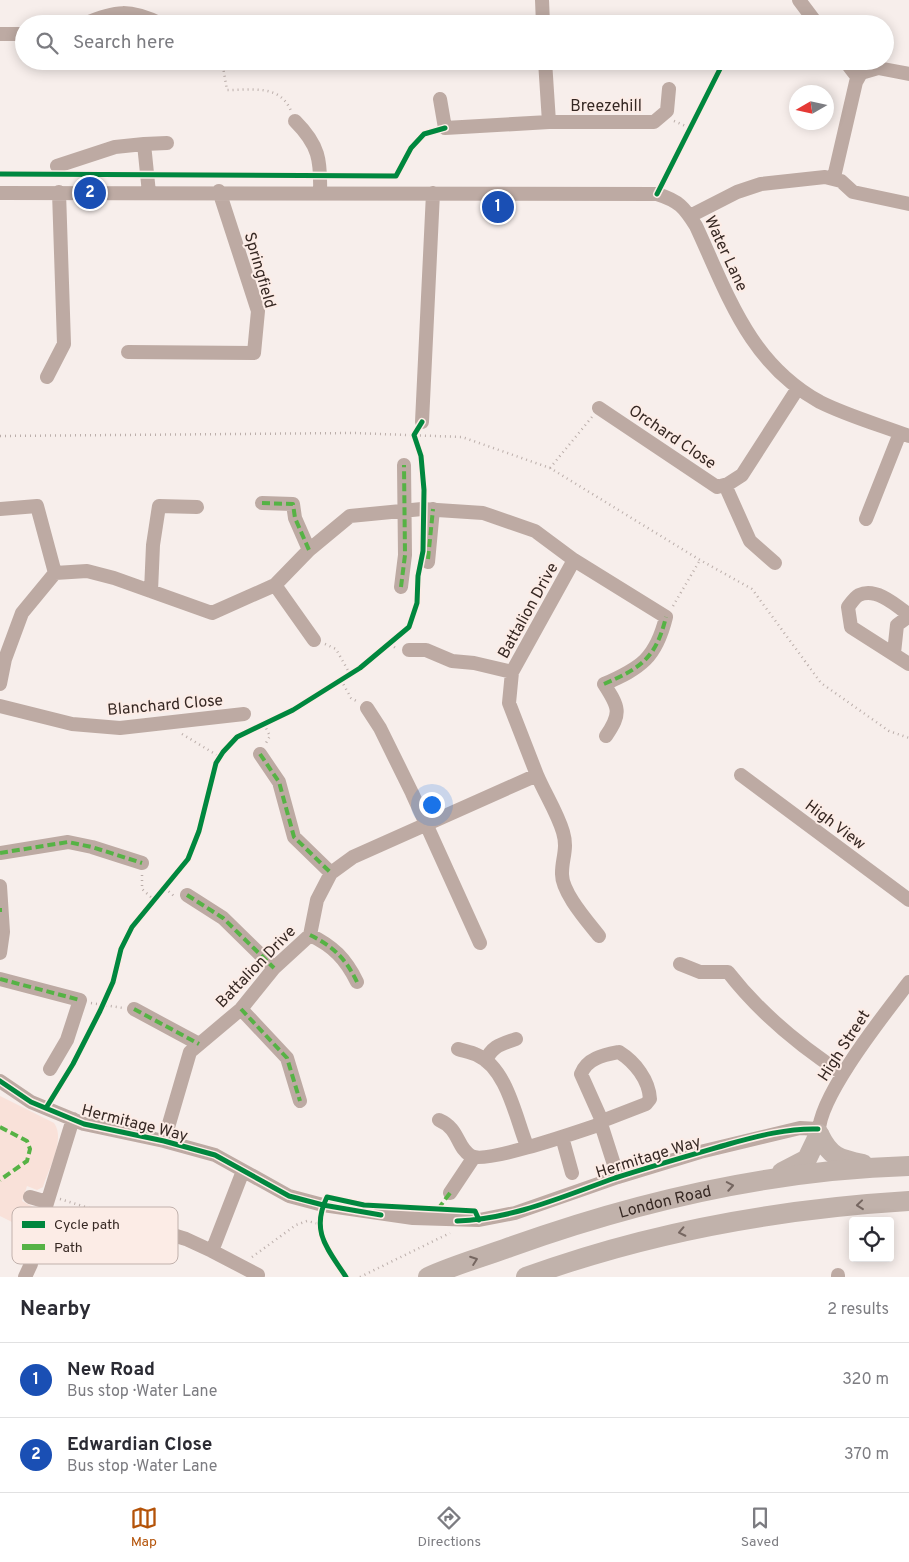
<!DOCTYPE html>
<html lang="en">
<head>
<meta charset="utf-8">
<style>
	:root { --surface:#fff; --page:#f7f7f7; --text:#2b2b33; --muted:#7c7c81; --line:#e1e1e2; --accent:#b45309 }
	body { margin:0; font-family:Overpass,sans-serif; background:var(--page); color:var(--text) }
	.controls { position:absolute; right:15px; bottom:15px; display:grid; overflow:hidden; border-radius:5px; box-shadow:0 2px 12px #0003 }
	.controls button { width:45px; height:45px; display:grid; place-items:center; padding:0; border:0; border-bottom:1px solid var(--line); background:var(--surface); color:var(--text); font:25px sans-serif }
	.compass { position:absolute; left:789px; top:85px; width:45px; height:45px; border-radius:50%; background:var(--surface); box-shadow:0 2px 12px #0003; rotate:261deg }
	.you { position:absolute; left:431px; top:804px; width:18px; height:18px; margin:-12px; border:4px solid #fff; border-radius:50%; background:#1a73e8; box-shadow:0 0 0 8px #1a73e833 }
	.badge { display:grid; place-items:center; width:32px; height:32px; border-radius:50%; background:var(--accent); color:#fff; font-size:16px; font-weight:700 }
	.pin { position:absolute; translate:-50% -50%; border:2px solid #fff; box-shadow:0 1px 5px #0006 }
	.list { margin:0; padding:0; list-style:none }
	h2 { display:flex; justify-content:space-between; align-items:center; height:65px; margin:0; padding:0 20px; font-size:21px }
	h2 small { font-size:16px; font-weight:400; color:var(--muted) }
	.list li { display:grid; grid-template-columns:32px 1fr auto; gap:15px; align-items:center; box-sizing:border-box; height:75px; padding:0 20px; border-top:1px solid var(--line) }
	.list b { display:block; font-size:19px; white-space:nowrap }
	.list p { margin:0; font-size:16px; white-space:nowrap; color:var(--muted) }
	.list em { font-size:16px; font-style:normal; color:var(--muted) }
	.icon { flex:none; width:28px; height:28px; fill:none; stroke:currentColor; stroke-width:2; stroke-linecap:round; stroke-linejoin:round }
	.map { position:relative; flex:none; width:909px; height:1277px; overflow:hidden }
	.search { position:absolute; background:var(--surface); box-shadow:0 2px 12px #0003; left:15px; right:15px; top:15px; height:55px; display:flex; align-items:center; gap:12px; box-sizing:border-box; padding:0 18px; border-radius:28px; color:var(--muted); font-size:19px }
	.sheet { height:215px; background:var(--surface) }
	nav { display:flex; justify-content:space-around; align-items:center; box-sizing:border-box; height:70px; border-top:1px solid var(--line); background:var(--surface); font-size:14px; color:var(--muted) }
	nav a { display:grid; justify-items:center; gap:2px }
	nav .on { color:var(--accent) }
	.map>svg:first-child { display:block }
</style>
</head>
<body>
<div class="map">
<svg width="909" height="1277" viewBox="0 0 909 1277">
	<rect width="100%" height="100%" fill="#f7eeeb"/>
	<!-- green -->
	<path fill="#f9e1d9" d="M0 1096 54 1123C66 1139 48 1170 43 1187L37 1190 27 1186 22 1201 35 1208 28 1230 0 1216Z"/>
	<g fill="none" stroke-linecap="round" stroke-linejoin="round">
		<!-- path -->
		<path stroke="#bbaeaa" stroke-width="2.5" stroke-dasharray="1 4" stroke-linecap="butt" d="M222 61 227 90C252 90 280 84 291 111
			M674 121 690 128
			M0 436 353 433 462 437 550 468 700 560 752 589 821 683 889 731 909 738
			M550 468 592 417
			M673 606 700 560
			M325 644 336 649 350 674
			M390 644 397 649
			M341 680 351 698 358 702
			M264 724 270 736 266 743
			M182 734 220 757
			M142 875V889L153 899
			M165 888 175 897
			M91 1003 123 1008
			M60 1199 102 1212
			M252 1257 296 1225 307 1221 320 1224
			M360 1277 450 1233"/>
		<!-- minor -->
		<path stroke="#bdaaa3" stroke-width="14" d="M542 0 543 24
			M799 0 817 24
			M84 24C116 10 130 9 161 24
			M0 34H24
			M545 61 549 122H654L667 111 669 89
			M845 61 858 78
			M440 99 445 128 549 122
			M295 121C319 145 321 160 320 193
			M144 144 167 143
			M57 166 115 147 144 144 149 193
			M834 177 856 82 861 73 878 68 909 74
			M0 193 657 194C679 201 684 207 696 226 728 295 749 363 820 402 848 416 880 425 909 436
			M690 216 737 192 761 184 825 177 841 181 853 192 909 204
			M128 352 254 353 258 311 219 191
			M47 377 64 344 59 192
			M599 408 717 487 728 484 742 475 798 388
			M422 422 433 193
			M725 485 750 541 775 563
			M262 503 293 504 295 518 309 550
			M0 509 37 506 55 573
			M866 519 900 433
			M574 560 666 617C656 658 641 668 604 684 619 707 622 713 606 736
			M428 562 433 509
			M275 585 314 640
			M401 587 405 555 404 465
			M151 591 153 545 159 506 197 507
			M909 615C896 605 876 587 859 595 855 597 851 603 848 607L851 627 909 664
			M409 650H426L452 661 474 663 512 672
			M894 653 897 625 909 616
			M0 684 5 659 22 613 55 573 87 571 114 578 212 613 275 585 309 550 350 516 422 509 483 513 535 531 574 560 512 672 509 703 537 775 353 857 331 873 317 900 310 935 274 968 241 1009 190 1052 164 1141
			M0 706 72 724 120 728 244 714
			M367 708 380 728 412 793 480 943
			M260 754 279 782 294 837 331 873
			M537 775C545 794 557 812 563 832 568 849 562 858 562 873 561 892 588 922 599 936
			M741 775 909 900
			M0 853 68 842 92 847 142 863
			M0 886 3 932 0 953
			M187 895 223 918 274 968
			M310 935C333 946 346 959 357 982
			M680 964 700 972H728C759 1012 800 1046 843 1074
			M0 979 80 1000 67 1040 50 1069
			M134 1009 199 1044
			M241 1009 287 1058 300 1101
			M458 1049C464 1051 471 1052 477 1055 507 1068 516 1119 527 1146
			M486 1061C491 1046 502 1044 516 1039
			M0 1081 31 1102 84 1124 164 1141 215 1155 289 1196 323 1205 413 1218 479 1220 515 1213 618 1177 700 1152 800 1128 818 1129
			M439 1120C460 1129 456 1147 471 1156 486 1164 580 1131 601 1124L602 1121 646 1104 650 1099C649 1080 635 1062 619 1052 604 1055 587 1058 581 1074L602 1121
			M601 1124 618 1177
			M819 1134C816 1099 887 1011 909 982
			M562 1137 572 1173
			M243 1171 212 1251 258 1275
			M450 1193 474 1157
			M30 1197 47 1202
			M43 1216 73 1119
			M110 1228 114 1217 186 1239 212 1251
			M838 1275V1277
			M25 1277 31 1264"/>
		<!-- highway -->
		<g stroke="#c1b2ab" stroke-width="20">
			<path d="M819 1134C830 1157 839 1159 863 1164"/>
			<path d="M782 1172 807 1159 819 1134"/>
			<path id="s1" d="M428 1277C454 1265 483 1257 510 1247 638 1201 773 1170 909 1166"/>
			<path d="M526 1277C649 1232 778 1209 909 1201"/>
		</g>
		<!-- quiet -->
		<path stroke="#56b245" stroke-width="4" stroke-dasharray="8 4" stroke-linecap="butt" d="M262 503 293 504 295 518 309 550
			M428 559 433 509
			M401 587 405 555 404 465
			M604 684C641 668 656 658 666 617
			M260 754 279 782 294 837 331 873
			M0 853 68 842 92 847 142 863
			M187 895 223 918 274 968
			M0 910H2
			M310 935C333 946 346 959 357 982
			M0 979 80 1000
			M134 1009 199 1044
			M241 1009 287 1058 300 1101
			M0 1127 27 1141 30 1149 27 1161 0 1180
			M438 1209 450 1193"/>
		<defs>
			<path id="cycleway" d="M0 174 396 176 411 148 424 134 445 128
				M657 194 724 61
				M0 1081 31 1102 84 1124 164 1141 215 1155 289 1196 323 1205 381 1215
				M46 1108 73 1064 100 1011 113 982 121 949 132 927 188 859 199 831 216 763 223 752 237 737 293 710 360 668 409 627 417 603 418 576 423 551 424 490 421 456 414 435 422 422
				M457 1221C513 1219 564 1196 615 1178 652 1166 691 1155 729 1144 758 1136 788 1128 818 1129
				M346 1277C328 1249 310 1232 327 1197L364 1205 475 1211 479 1220"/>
		</defs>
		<!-- cycleway casing -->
		<use href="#cycleway" stroke="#fcece6" stroke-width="8"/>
		<!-- cycleway -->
		<use href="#cycleway" stroke="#00873e" stroke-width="5"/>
	</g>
	<!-- one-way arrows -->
	<defs><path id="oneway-chevron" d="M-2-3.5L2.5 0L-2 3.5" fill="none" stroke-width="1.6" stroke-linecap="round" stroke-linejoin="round" transform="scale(1.25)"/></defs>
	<g stroke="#756660">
		<use href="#oneway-chevron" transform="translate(730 1186) rotate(-10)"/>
		<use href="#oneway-chevron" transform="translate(860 1205) rotate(174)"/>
		<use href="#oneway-chevron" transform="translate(682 1232) rotate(168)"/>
		<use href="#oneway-chevron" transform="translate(474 1260) rotate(-20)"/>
	</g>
	<g text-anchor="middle" stroke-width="4" stroke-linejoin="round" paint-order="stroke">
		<!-- street labels -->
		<g font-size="16" fill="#362823" stroke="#fcece6">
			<text x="606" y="111">Breezehill</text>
			<text transform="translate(727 253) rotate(65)" y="6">Water Lane</text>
			<text transform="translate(261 270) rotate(74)" y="6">Springfield</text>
			<text transform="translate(673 436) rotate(34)" y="6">Orchard Close</text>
			<text transform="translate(527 610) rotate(-61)" y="6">Battalion Drive</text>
			<text transform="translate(165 704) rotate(-5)" y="6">Blanchard Close</text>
			<text transform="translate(836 824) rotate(37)" y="6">High View</text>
			<text transform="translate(255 966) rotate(-46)" y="6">Battalion Drive</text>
			<text transform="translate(843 1045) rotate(-57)" y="6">High Street</text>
			<text transform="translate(135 1122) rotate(14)" y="6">Hermitage Way</text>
			<text transform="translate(648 1156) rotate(-17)" y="6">Hermitage Way</text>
			<text dy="6" stroke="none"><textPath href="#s1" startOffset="249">London Road</textPath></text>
		</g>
	</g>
	<!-- legend -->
	<rect x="12" y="1207" width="166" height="57" rx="8" fill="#fcece6" stroke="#c1b1ac" stroke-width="1"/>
	<rect x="22" y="1221" width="23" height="7" fill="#00873e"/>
	<rect x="22" y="1244" width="23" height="6" fill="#56b245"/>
	<g font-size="14" fill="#362823">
		<text x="54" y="1229">Cycle path</text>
		<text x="54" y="1252">Path</text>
	</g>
</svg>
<div class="controls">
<button><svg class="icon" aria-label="locate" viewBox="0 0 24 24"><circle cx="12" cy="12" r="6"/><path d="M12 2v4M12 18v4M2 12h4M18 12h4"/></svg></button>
</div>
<svg class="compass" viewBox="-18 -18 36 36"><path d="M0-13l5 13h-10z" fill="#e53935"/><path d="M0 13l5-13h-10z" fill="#7c7c81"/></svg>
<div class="you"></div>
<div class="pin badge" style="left:498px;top:207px;background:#1a4fb4">1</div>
<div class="pin badge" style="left:90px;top:193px;background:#1a4fb4">2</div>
<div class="search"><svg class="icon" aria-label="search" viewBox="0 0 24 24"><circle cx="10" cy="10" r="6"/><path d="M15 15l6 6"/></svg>Search here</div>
</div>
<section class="sheet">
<h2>Nearby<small>2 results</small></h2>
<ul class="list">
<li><span class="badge" style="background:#1a4fb4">1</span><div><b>New Road</b><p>Bus stop · Water Lane</p></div><em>320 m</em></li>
<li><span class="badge" style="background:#1a4fb4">2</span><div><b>Edwardian Close</b><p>Bus stop · Water Lane</p></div><em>370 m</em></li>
</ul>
</section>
<nav>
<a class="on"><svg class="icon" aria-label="map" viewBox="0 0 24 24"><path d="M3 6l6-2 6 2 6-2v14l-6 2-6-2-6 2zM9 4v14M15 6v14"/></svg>Map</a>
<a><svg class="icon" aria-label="directions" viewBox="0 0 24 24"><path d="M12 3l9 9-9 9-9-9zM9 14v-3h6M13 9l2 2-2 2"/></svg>Directions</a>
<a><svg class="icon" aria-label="saved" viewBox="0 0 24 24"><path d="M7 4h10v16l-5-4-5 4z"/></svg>Saved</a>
</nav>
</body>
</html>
